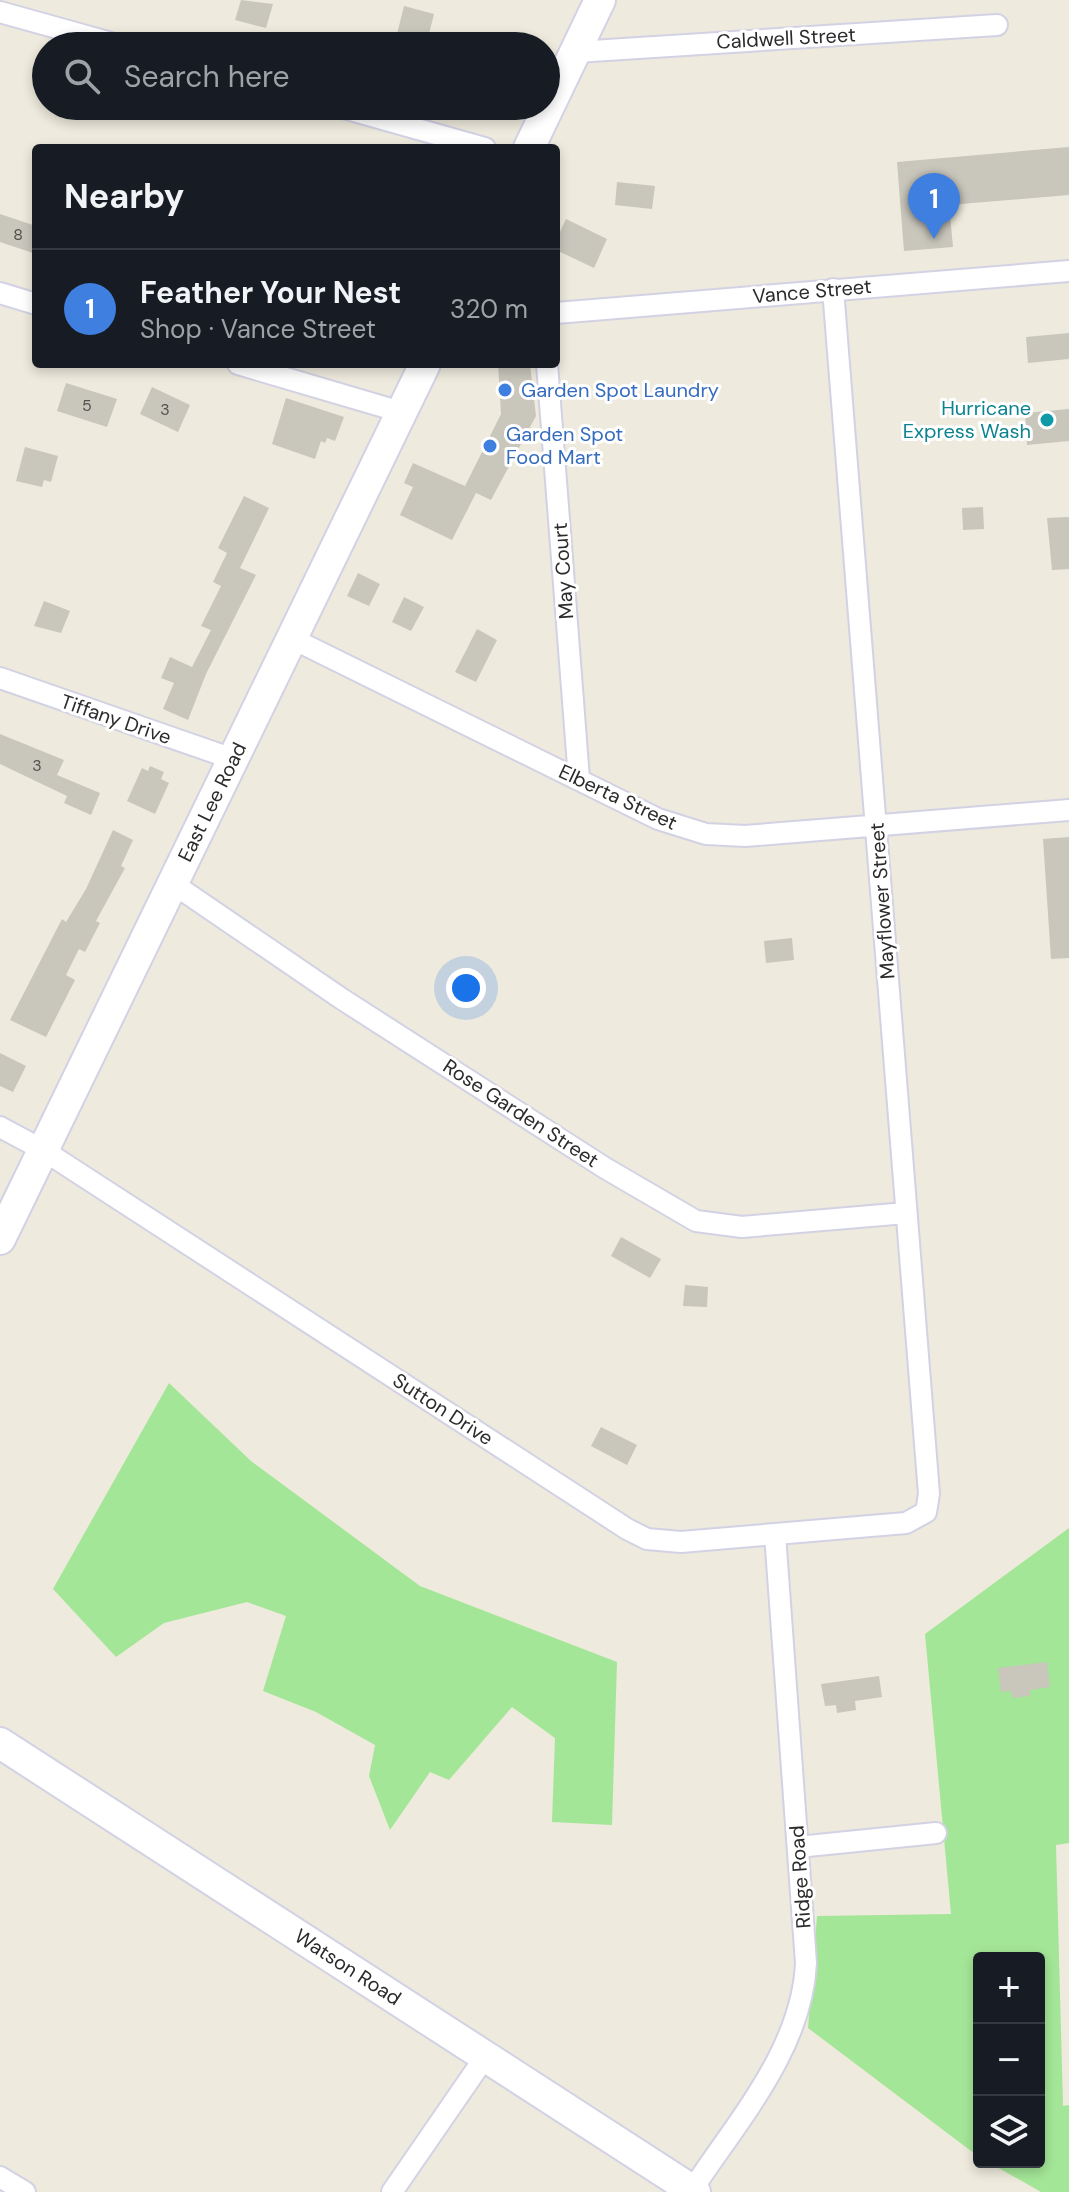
<!DOCTYPE html>
<html lang="en">
<head>
<meta charset="utf-8">
<style>
	:root { --surface:#171b24; --page:#242831; --text:#f1f3f6; --muted:#9ea1a6; --line:#363941; --accent:#7c3aed }
	body { margin:0; font-family:"DM Sans",sans-serif; background:var(--page); color:var(--text) }
	.controls { position:absolute; right:24px; bottom:24px; display:grid; overflow:hidden; border-radius:8px; box-shadow:0 4px 12px #0003 }
	.controls button { width:72px; height:72px; display:grid; place-items:center; padding:0; border:0; border-bottom:2px solid var(--line); background:var(--surface); color:var(--text); font:40px sans-serif }
	.you { position:absolute; left:466px; top:988px; width:28px; height:28px; margin:-20px; border:6px solid #fff; border-radius:50%; background:#1a73e8; box-shadow:0 0 0 12px #1a73e833 }
	.badge { display:grid; place-items:center; width:52px; height:52px; border-radius:50%; background:var(--accent); color:#fff; font-size:26px; font-weight:700 }
	.pin { position:absolute; translate:-50% -66px; filter:drop-shadow(0 2px 4px #0008) }
	.pin::after { content:''; position:absolute; top:42px; width:28px; height:24px; background:inherit; clip-path:polygon(0 0,100% 0,50% 100%) }
	.list { margin:0; padding:0; list-style:none }
	h2 { display:flex; justify-content:space-between; align-items:center; height:104px; margin:0; padding:0 32px; font-size:34px }
	h2 small { font-size:26px; font-weight:400; color:var(--muted) }
	.list li { display:grid; grid-template-columns:52px 1fr auto; gap:24px; align-items:center; box-sizing:border-box; height:120px; padding:0 32px; border-top:2px solid var(--line) }
	.list b { display:block; font-size:30px; white-space:nowrap }
	.list p { margin:0; font-size:26px; white-space:nowrap; color:var(--muted) }
	.list em { font-size:26px; font-style:normal; color:var(--muted) }
	.icon { flex:none; width:44px; height:44px; fill:none; stroke:currentColor; stroke-width:2; stroke-linecap:round; stroke-linejoin:round }
	.map { position:relative; flex:none; width:1069px; height:2192px; overflow:hidden }
	.search { position:absolute; background:var(--surface); box-shadow:0 4px 12px #0003; left:32px; top:32px; width:528px; height:88px; display:flex; align-items:center; gap:20px; box-sizing:border-box; padding:0 28px; border-radius:44px; color:var(--muted); font-size:30px }
	.panel { position:absolute; background:var(--surface); box-shadow:0 4px 12px #0003; left:32px; top:144px; width:528px; height:224px; border-radius:8px }
	.map>svg:first-child { display:block }
</style>
</head>
<body>
<div class="map">
<svg width="1069" height="2192" viewBox="0 0 1069 2192">
	<rect width="100%" height="100%" fill="#eeeadd"/>
	<!-- green -->
	<path fill="#a4e697" d="M169 1383 251 1461 420 1586 617 1662 612 1825 552 1822 555 1738 512 1707 449 1780 430 1772 390 1830 369 1776 375 1745 316 1712 263 1691 286 1616 247 1602 164 1623 116 1657 53 1589Z
		M1069 1528V1843L1056 1845 1063 2106 1069 2105V2192H1041L988 2162H1039V1958H979V2157L808 2028 817 1916 951 1914 925 1634Z"/>
	<!-- building -->
	<path fill="#c9c6bc" d="M241 0 273 4 266 28 235 20Z
		M404 6 434 14 426 46H394Z
		M1069 147V195L949 205 953 247 904 251 897 162Z
		M617 182 655 186 652 209 615 205Z
		M0 214 36 226 33 253 0 242Z
		M566 219 607 239 594 268 556 250V240Z
		M1069 333V359L1028 363 1026 337Z
		M498 364H530L536 416 491 500 476 493 452 540 400 515 413 487 404 483 413 463 465 486 501 414Z
		M66 383 117 399 107 427 57 411Z
		M152 387 190 405 178 432 140 414Z
		M286 398 344 417 335 441 327 438 325 443 321 441 315 459 272 444Z
		M1069 409V441L1027 445 1025 413Z
		M25 447 58 456 51 482 44 480 42 487 16 481Z
		M244 496 269 508 240 568 256 575 206 674 188 720 163 709 174 683 161 678 170 657 192 667 211 630 201 626 221 586 213 582 227 553 218 548Z
		M983 507 984 529 963 530 962 508Z
		M1069 517V569L1052 570 1047 518Z
		M358 573 380 584 369 606 347 596Z
		M404 597 424 607 411 631 392 622Z
		M44 601 70 611 61 633 34 626Z
		M477 629 497 640 476 682 455 672Z
		M0 734 64 760 57 775 100 793 91 815 64 803 67 796 0 764Z
		M150 766 164 772 161 779 169 783 155 814 127 801 142 768 148 771Z
		M113 830 133 840 121 866 125 868 96 921 100 923 85 952 79 949 66 975 75 980 46 1037 10 1020 62 919 66 922 86 889Z
		M1069 837V958L1051 959 1043 839Z
		M792 938 794 960 766 963 764 941Z
		M0 1053 26 1066 13 1092 0 1086Z
		M621 1237 661 1259 650 1278 611 1256Z
		M685 1285 708 1287 707 1307 683 1306Z
		M601 1427 637 1445 627 1465 591 1446Z
		M1047 1662 1050 1687 1030 1690V1696L1012 1698 1011 1691 1001 1692 998 1668Z
		M879 1676 882 1697 855 1701 856 1710 837 1713 836 1705 825 1706 821 1684Z"/>
	<g fill="none" stroke-linecap="round" stroke-linejoin="round">
		<defs>
			<path id="street" d="M0 12 122 46
				M576 52 997 25
				M336 106 485 148
				M0 293 36 304
				M556 313 1069 271
				M238 364 401 412
				M547 364 579 779
				M291 638 658 819 706 834 745 836 1069 810
				M0 678 233 759
				M172 883 342 999 605 1168 696 1221 742 1227 906 1213
				M0 1127 43 1150 627 1529 647 1539 681 1542 906 1523 926 1512 929 1494 833 289
				M798 1847 936 1833
				M0 2177 25 2192
				M692 2190C738 2120 802 2049 806 1963L775 1534
				M392 2192 485 2057"/>
			<path id="secondary" d="M529 148 600 0
				M0 1239 425 364
				M0 1743 695 2192"/>
		</defs>
		<!-- street casing -->
		<use href="#street" stroke="#d2d2e4" stroke-width="24"/>
		<!-- secondary casing -->
		<use href="#secondary" stroke="#d2d2e4" stroke-width="34"/>
		<!-- street -->
		<use href="#street" stroke="#fff" stroke-width="20"/>
		<!-- secondary -->
		<use href="#secondary" stroke="#fff" stroke-width="30"/>
	</g>
	<!-- markers -->
	<g fill="#3f7fe0" stroke="#fff" stroke-width="3">
		<circle cx="505" cy="390" r="8"/>
		<circle cx="490" cy="446" r="8"/>
	</g>
	<circle fill="#0f9aa8" stroke="#fff" stroke-width="3" cx="1047" cy="420" r="8"/>
	<g text-anchor="middle" stroke-width="6" stroke-linejoin="round" paint-order="stroke">
		<!-- number labels -->
		<g font-size="16" fill="#52524f">
			<text x="18" y="240">8</text>
			<text x="87" y="411">5</text>
			<text x="165" y="415">3</text>
			<text x="37" y="771">3</text>
		</g>
		<!-- street labels -->
		<g font-size="20" fill="#2b2b2b" stroke="#fff">
			<text transform="translate(786 38) rotate(-3)" y="7">Caldwell Street</text>
			<text transform="translate(812 291) rotate(-5)" y="7">Vance Street</text>
			<text transform="translate(563 571) rotate(-94)" y="7">May Court</text>
			<text transform="translate(116 719) rotate(19)" y="7">Tiffany Drive</text>
			<text transform="translate(618 797) rotate(25)" y="7">Elberta Street</text>
			<text transform="translate(212 802) rotate(-64)" y="7">East Lee Road</text>
			<text transform="translate(882 901) rotate(-94)" y="7">Mayflower Street</text>
			<text transform="translate(521 1113) rotate(33)" y="7">Rose Garden Street</text>
			<text transform="translate(443 1409) rotate(33)" y="7">Sutton Drive</text>
			<text transform="translate(800 1877) rotate(-94)" y="7">Ridge Road</text>
			<text transform="translate(348 1967) rotate(33)" y="7">Watson Road</text>
		</g>
		<!-- shop labels -->
		<g font-size="20" fill="#366cbe" stroke="#fff" text-anchor="start">
			<text x="521" y="397">Garden Spot Laundry</text>
			<text x="506" y="441">Garden Spot<tspan x="506" dy="23">Food Mart</tspan></text>
		</g>
		<!-- culture labels -->
		<g font-size="20" fill="#0d838f" stroke="#fff" text-anchor="end">
			<text x="1031" y="415">Hurricane<tspan x="1031" dy="23">Express Wash</tspan></text>
		</g>
	</g>
</svg>
<div class="controls">
<button>+</button>
<button>−</button>
<button><svg class="icon" aria-label="layers" viewBox="0 0 24 24"><path d="M12 4l9 5-9 5-9-5zM3 14l9 5 9-5"/></svg></button>
</div>
<div class="you"></div>
<div class="pin badge" style="left:934px;top:239px;background:#3f7fe0">1</div>
<div class="search"><svg class="icon" aria-label="search" viewBox="0 0 24 24"><circle cx="10" cy="10" r="6"/><path d="M15 15l6 6"/></svg>Search here</div>
<section class="panel">
<h2>Nearby<small></small></h2>
<ul class="list">
<li><span class="badge" style="background:#3f7fe0">1</span><div><b>Feather Your Nest</b><p>Shop · Vance Street</p></div><em>320 m</em></li>
</ul>
</section>
</div>
</body>
</html>
